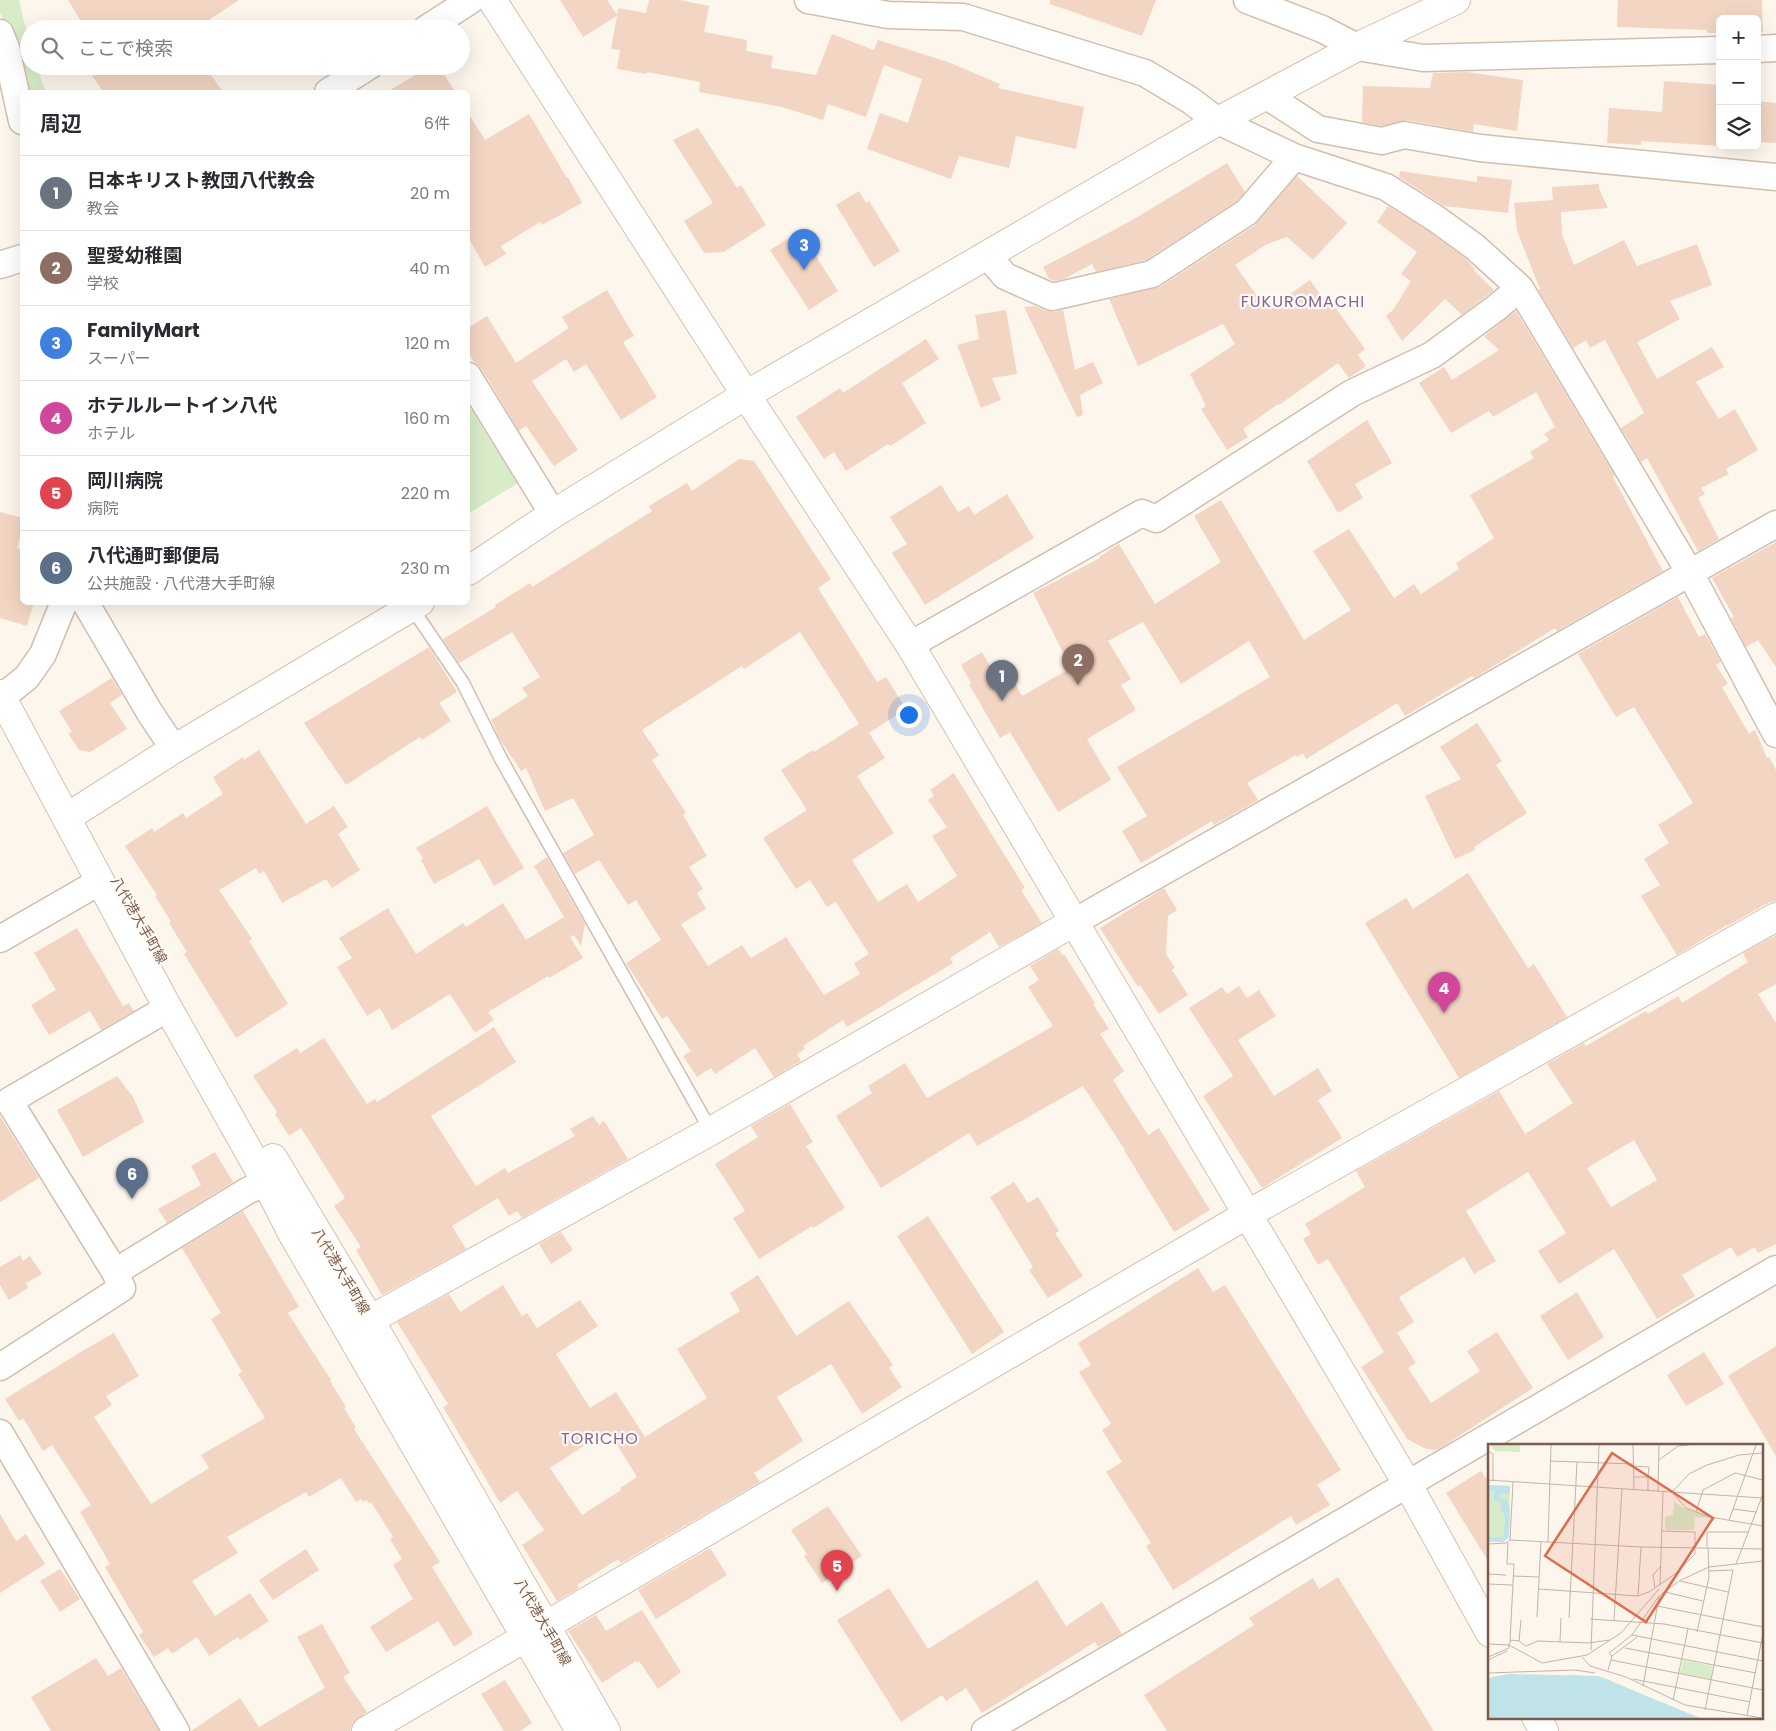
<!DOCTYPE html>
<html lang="ja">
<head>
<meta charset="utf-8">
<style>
	:root { --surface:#fff; --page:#f7f7f7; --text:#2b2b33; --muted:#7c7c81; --line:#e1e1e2; --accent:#e76f51 }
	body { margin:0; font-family:Poppins,"Noto Sans JP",sans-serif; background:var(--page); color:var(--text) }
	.controls { position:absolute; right:15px; top:15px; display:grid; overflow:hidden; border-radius:8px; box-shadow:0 5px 20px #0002 }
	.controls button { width:45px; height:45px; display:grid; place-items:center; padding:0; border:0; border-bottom:1px solid var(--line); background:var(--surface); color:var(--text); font:25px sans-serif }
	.you { position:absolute; left:908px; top:714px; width:18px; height:18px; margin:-12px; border:4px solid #fff; border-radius:50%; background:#1a73e8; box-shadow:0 0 0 8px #1a73e833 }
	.badge { display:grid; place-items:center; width:32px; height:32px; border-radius:50%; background:var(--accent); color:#fff; font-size:16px; font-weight:700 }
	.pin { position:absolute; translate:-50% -41px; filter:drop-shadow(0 1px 2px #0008) }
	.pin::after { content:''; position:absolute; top:26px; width:18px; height:15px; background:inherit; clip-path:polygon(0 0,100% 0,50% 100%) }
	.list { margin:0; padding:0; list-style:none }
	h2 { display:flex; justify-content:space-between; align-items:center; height:65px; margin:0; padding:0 20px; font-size:21px }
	h2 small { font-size:16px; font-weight:400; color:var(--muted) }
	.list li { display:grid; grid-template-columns:32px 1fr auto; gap:15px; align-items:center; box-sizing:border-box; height:75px; padding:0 20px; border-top:1px solid var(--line) }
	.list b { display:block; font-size:19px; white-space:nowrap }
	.list p { margin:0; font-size:16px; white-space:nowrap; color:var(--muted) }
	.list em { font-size:16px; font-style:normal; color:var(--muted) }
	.icon { flex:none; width:28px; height:28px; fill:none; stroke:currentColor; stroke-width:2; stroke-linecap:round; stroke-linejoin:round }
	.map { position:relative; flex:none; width:1776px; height:1731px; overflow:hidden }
	.search { position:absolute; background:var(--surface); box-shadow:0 5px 20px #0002; left:20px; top:20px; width:450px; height:55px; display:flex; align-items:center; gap:12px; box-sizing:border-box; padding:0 18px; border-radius:28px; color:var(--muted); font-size:19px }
	.panel { position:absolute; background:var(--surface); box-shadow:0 5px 20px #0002; left:20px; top:90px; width:450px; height:515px; border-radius:8px }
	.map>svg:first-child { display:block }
</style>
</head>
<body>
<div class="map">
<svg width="1776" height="1731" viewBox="0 0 1776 1731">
	<rect width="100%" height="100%" fill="#fdf6ec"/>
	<!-- green -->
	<path fill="#d8ecc9" d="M0 0H19L29 42V66H36L46 92H24L12 41 0 13Z
		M468 405 518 483 468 514Z"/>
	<!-- building -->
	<path fill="#f3d5c3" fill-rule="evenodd" d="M68 0H239L195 29H86Z
		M560 0H607L617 15 618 8 646 13 649 0H680L709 6 704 32 747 40 746 51 773 56 771 68 816 75 832 34 874 50 878 40 948 62 1000 84 998 88 1084 107 1076 149 1016 136 1009 168 959 156 951 179 867 149 880 113 908 123 922 79 884 65 866 117 828 104 823 120 782 107 699 92 700 82 647 72V74L617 69 620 50 611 49 617 16 583 37Z
		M1050 0H1156L1142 36 1050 4Z
		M1618 0H1762L1763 32H1757V19H1720V33H1707V30L1617 27Z
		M86 66H205L223 92H103Z
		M430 66H439L455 92H387Z
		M1467 72 1523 80 1517 131 1474 124 1473 132 1407 120 1381 126 1362 122 1363 86 1430 88 1433 73Z
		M1664 81 1720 85V146L1641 141V145L1607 143 1609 108 1662 112Z
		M1757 101 1776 103V143L1757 142Z
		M468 113 485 140 529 114 567 178 568 177 582 203 542 225 540 222 501 246 506 254 485 267 468 237Z
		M698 128 737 188 741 185 766 225 724 252 704 253 684 221 713 203 673 140Z
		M1227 163 1245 192 1237 201 1146 260 1096 272 1092 264 1064 279 1054 281 1049 279 1043 267 1129 222Z
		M1400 171 1477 182V176L1512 180 1508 213 1444 206 1399 177Z
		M1297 176 1347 223 1313 260 1287 237 1267 244 1235 265 1267 310 1310 280 1331 310 1335 307 1365 349 1358 355 1366 366 1349 378 1338 363 1279 405 1278 404 1243 429 1248 437 1227 450 1201 409 1206 406 1190 374 1235 344 1223 324 1138 366 1109 299 1160 287 1255 225Z
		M1599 184V189L1608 208 1561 212 1562 235 1574 265 1624 240 1637 266 1697 244 1712 285 1670 301 1680 319 1637 342 1657 379 1712 347 1724 367 1696 382 1719 419 1735 409 1758 450 1726 469 1729 474 1701 488 1705 494 1698 498 1719 539 1698 551 1647 458 1641 462 1621 428 1644 413 1605 340 1590 348 1586 340 1573 348 1538 289H1540L1517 231 1514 203 1553 200 1552 187Z
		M859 191 866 203 869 201 900 251 874 267 836 205Z
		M1388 206 1427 230 1465 258 1475 269 1474 270 1494 290 1462 315 1445 299 1402 341 1386 316 1393 310 1411 281 1401 274 1417 252 1377 222Z
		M800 231 838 291 809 310 770 250Z
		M607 290 634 336 623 342 657 397 621 420 586 364 574 372 566 359 532 381 578 450 554 466 526 426 519 431 481 368 474 362 468 352V328L487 316 516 363 569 328 562 317Z
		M1035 306 1046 311 1055 312 1063 310 1075 370 1093 362 1103 383 1080 395 1083 415 1077 417 1024 307Z
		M1006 310 1017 374 992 378 1001 400 981 408 957 345 979 339 975 315Z
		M1516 311 1615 476 1613 477 1663 571 1557 631 1555 628 1474 678 1472 676 1405 716 1397 703 1306 759 1303 753 1297 757 1296 755 1247 783 1258 800 1214 825 1212 821 1141 863 1122 831 1147 816 1117 767 1270 677 1249 641 1181 684 1143 622 1108 641 1131 679 1121 685 1136 710 1087 739 1111 780 1058 812 1010 732 1000 738 969 684 971 683 961 665 982 652 993 671 1004 664 1022 696 1071 668 1033 593 1100 558 1099 557 1119 544 1155 604 1221 562 1194 516 1221 500 1304 640 1351 610 1313 551 1349 529 1394 598 1414 584 1421 594 1459 569 1456 563 1494 538 1470 495 1534 458 1530 452 1549 440 1544 434 1555 427 1536 392 1493 417 1489 411 1451 433 1419 383 1444 367 1452 380 1499 350 1484 336Z
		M926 339 939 359 902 383 926 423 890 446 888 444 846 471 834 452 824 459 796 417 840 388 843 393Z
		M1367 420 1392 463 1355 484 1363 498 1338 513 1307 461Z
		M739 459 754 461 831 579 818 588 877 682 886 677 906 709 869 733 885 758 857 776 894 833 852 860 878 902 907 884 918 902 957 876 932 836 947 827 928 800 934 796 930 790 954 773 1025 888 1021 890 1042 923 999 947 990 932 950 958 953 963 847 1027 843 1020 803 1046 805 1049 797 1054 801 1061 774 1077 755 1048 715 1074 711 1068 697 1077 683 1056 691 1051 667 1016 662 1019 626 963 661 940 636 900 628 905 599 860 575 874 563 853 594 835 573 798 545 811 526 768 521 771 499 738 491 720 528 696 522 688 540 677 512 632 459 663 443 639 496 607 495 605 530 583 532 587 652 511 649 506 687 483 692 491ZM800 632 859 724 814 752 813 750 781 770 807 810 763 838 796 889 810 880 827 907 836 902 869 954 854 963 860 974 824 995 786 937 751 958 742 945 708 966 681 924 706 909 697 893 703 889 689 867 707 856 683 815 686 813 652 760 659 755 642 730 742 666 744 669Z
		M941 485 958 512 969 506 974 515 1007 494 1034 538 925 605 892 553 907 544 890 517Z
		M0 512 22 518V530L17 548 22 550V602H34L27 626 0 618Z
		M1776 542V667L1758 640 1746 647 1731 618 1734 617 1712 578Z
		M1678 597 1699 637 1705 634 1721 662 1716 665 1728 684 1722 687 1749 734 1755 730 1767 758 1769 757 1776 770V901L1768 903 1727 926V925L1677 955 1641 896 1660 885 1644 859 1669 843 1658 825 1693 803 1634 707 1616 717 1578 654Z
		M429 647 457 692 439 703 451 721 422 740 420 737 346 785 304 723Z
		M112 678 122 695 110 703 127 729 90 752 79 750 68 733 72 732 59 711Z
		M1477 723 1502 761 1496 765 1527 813 1474 847 1475 850 1455 859 1425 796 1461 779 1440 747Z
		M259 750 306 824 334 806 348 827 338 834 360 870 332 888 326 879 282 903 264 871 259 874 256 868 219 890 252 939 249 941 288 1004 236 1038 184 954 187 952 169 923 171 922 155 896 157 895 125 846 152 828 154 832 183 813 186 818 223 794 213 777 243 757 244 760Z
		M487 806 524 868 494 886 479 859 434 884 421 860 423 858 416 848Z
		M547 857 585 924 581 946 574 935 570 937 583 958 549 978 548 976 488 1012 494 1020 475 1033 450 994 392 1030 380 1008 367 1016 337 967 352 958 339 938 388 908 416 954 463 923 466 927 503 903 526 940 564 917 534 866Z
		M1468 873 1528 968 1534 964 1567 1017 1459 1078 1365 923 1406 898 1413 909Z
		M1164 888 1177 910 1168 916 1166 954 1175 968 1172 970 1188 995 1159 1014 1140 985 1138 987 1100 928Z
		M77 928 123 1006 129 1003 134 1011 101 1030 90 1011 49 1035 31 1005 56 990 34 953Z
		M1776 935V984L1758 994 1776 1023V1244L1758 1253 1755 1247 1737 1257 1731 1247 1682 1275 1695 1296 1657 1319 1614 1249 1559 1284 1538 1251 1566 1233 1528 1172 1466 1211 1496 1261 1474 1274 1464 1257 1399 1297 1414 1322 1397 1333 1416 1363 1408 1368 1431 1403 1480 1371 1467 1351 1497 1332 1533 1388 1439 1449 1434 1450 1424 1448 1407 1439 1361 1367 1384 1352 1328 1259 1318 1265 1303 1239 1311 1234 1305 1224 1365 1187 1356 1171 1499 1091 1525 1134 1573 1103 1547 1064 1584 1043 1586 1046 1646 1011 1648 1014 1678 996 1682 1003 1748 962 1743 953ZM1634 1140 1657 1180 1611 1207 1587 1168Z
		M1058 949 1062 955 1064 954 1095 1003 1093 1004 1109 1029 1100 1034 1124 1071 1113 1080 1148 1135 1159 1128 1210 1210 1174 1232 1124 1150H1125L1083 1086 977 1146 969 1133 881 1188 836 1116 872 1093 868 1086 905 1063 927 1098 1053 1026 1028 987 1039 980 1030 966Z
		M1239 986 1247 998 1259 990 1276 1016 1238 1040 1274 1096 1318 1068 1332 1091 1318 1100 1342 1138 1262 1188 1203 1096 1233 1076 1189 1008 1222 987 1227 994Z
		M494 1027 516 1062 431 1116 476 1186 505 1168 508 1173 575 1136 570 1129 593 1116 599 1125 604 1121 628 1159 522 1218 517 1211 509 1216 498 1198 452 1226 466 1249 382 1295 356 1250 361 1247 334 1206 345 1198 301 1128 289 1136 275 1114 277 1112 253 1076 297 1048 300 1053 324 1038 367 1104 375 1099 377 1102Z
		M117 1076 133 1097 144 1122 83 1157 57 1110Z
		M790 1104 813 1142 806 1146 845 1208 813 1228 812 1226 759 1259 733 1218 745 1211 715 1164 758 1137 751 1126Z
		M0 1116 39 1178 0 1202Z
		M215 1152 233 1182 167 1223 158 1209 201 1185 191 1166Z
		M1014 1182 1028 1203 1038 1197 1059 1231 1055 1233 1083 1276 1048 1298 1029 1270 1033 1267 990 1197Z
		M243 1211 299 1307 288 1313 331 1380 330 1381 346 1407 344 1408 356 1428 354 1429 440 1562 432 1567 473 1634 454 1647 438 1621 386 1652 370 1627 413 1599 393 1565 402 1559 390 1539 393 1537 371 1502 369 1504 367 1500 363 1502 361 1499 356 1502 341 1478 309 1497 306 1492 227 1537 238 1553 192 1581 215 1616 250 1593 269 1621 240 1640 238 1637 209 1656 197 1637 172 1654 168 1648 154 1657 139 1635 143 1632 105 1567 110 1564 80 1512 91 1505 52 1445 43 1451 23 1418 19 1421 5 1399 79 1353 114 1333 139 1376 106 1396 112 1405 94 1417 151 1504 209 1468 201 1455 265 1418 238 1374 242 1372 211 1319 221 1313 182 1248Z
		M928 1216 1004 1332 972 1354 897 1236Z
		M561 1232 573 1250 551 1264 539 1244Z
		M20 1255 23 1261 30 1256 42 1274 26 1283 28 1288 9 1300 0 1285V1267Z
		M1198 1268 1213 1292 1225 1285 1341 1470 1317 1485 1330 1505 1296 1525 1291 1516 1173 1590 1146 1546 1151 1543 1106 1472 1122 1462 1102 1430 1111 1424 1079 1372 1091 1365 1078 1343Z
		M758 1275 796 1336 849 1301 893 1365 889 1368 902 1387 862 1414 831 1364 777 1397 803 1441 754 1473 760 1482 621 1563 618 1559 577 1585 579 1588 557 1601 522 1545 544 1530 517 1491 500 1503 443 1407 448 1404 397 1322 449 1294 460 1312 503 1285 522 1316 527 1313 537 1328 580 1300 598 1326 556 1354 590 1408 616 1392 645 1437 707 1398 677 1349 740 1311 730 1293ZM608 1430 637 1477 620 1488 621 1490 582 1515 550 1468Z
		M1577 1292 1604 1337 1568 1360 1540 1316Z
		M1776 1346V1456L1728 1376Z
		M1704 1352 1724 1384 1686 1406 1667 1375Z
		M1481 1471 1490 1484V1564L1446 1493Z
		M828 1506 862 1556 822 1583 804 1556 807 1554 791 1530Z
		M0 1514 16 1541 26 1534 45 1564 0 1593Z
		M710 1548 727 1575 656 1619 638 1590Z
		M306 1549 319 1570 273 1600 259 1580Z
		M60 1569 80 1599 60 1612 40 1581Z
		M1338 1577 1434 1731H1167L1144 1695 1254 1625 1249 1618 1313 1578 1319 1589Z
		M1037 1580 1066 1626 1102 1602 1122 1634 1098 1647 1095 1642 982 1713 966 1688 946 1701 942 1695 901 1722 837 1620 889 1588 928 1649Z
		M642 1610 681 1672 658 1689 639 1661 637 1663 636 1661 602 1683 568 1631 596 1615 606 1631Z
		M322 1624 350 1673 343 1677 367 1712 353 1723 350 1731H191L240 1698 259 1727 325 1688 297 1637Z
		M96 1658 108 1676 121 1668 159 1731H51L31 1697Z
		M505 1680 532 1723 520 1731H504L481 1694Z"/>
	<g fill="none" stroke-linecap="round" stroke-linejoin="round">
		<defs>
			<path id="lane" d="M412 608 463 683 501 759 711 1131"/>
			<path id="street" d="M808 0 888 15 963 17 1145 73 1190 100 1218 121 1294 157 1386 187 1435 218 1475 247 1520 288 1690 573 1776 734
				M1247 0 1322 29 1357 47 1423 58 1720 50
				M426 29 471 0
				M0 33 6 48 22 121
				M1757 49 1776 48
				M328 92 369 66
				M1267 96 1318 129 1382 141 1404 135 1480 148 1776 177
				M987 255 1005 276 1052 297 1152 274 1247 212 1294 157
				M0 265 22 258
				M468 376 553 514
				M85 602 150 713 174 749
				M910 645 1142 513 1156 519 1352 393 1432 355 1496 308 1520 288
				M0 699 27 677 43 654 64 602
				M1074 922 1776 524
				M0 939 99 882
				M115 1272 9 1101 168 1008
				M0 1367 122 1288 115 1272 247 1191 266 1182
				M0 1433 176 1731
				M985 1731 1776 1269"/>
			<path id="secondary" d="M492 0 746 395 910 645 1408 1485 1490 1633
				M468 571 553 514 746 395 1218 121 1357 47 1456 0
				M0 694 168 1008 266 1182 292 1233 580 1731
				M66 818 174 749 420 602
				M273 1158 370 1320 606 1731
				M355 1328 711 1131 1074 922
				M1536 1717 1544 1731
				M366 1731 1248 1214 1776 917"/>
		</defs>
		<!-- lane casing -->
		<use href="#lane" stroke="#d1beb0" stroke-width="15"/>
		<!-- street casing -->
		<use href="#street" stroke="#d1beb0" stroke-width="29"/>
		<!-- secondary casing -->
		<use href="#secondary" stroke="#d6c0b0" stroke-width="30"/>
		<!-- lane -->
		<use href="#lane" stroke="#fff" stroke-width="12"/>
		<!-- street -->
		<use href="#street" stroke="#fff" stroke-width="26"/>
		<!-- secondary -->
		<use href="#secondary" stroke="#fff" stroke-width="28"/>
	</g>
	<g text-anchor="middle" stroke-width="4.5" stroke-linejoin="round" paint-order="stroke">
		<!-- street labels -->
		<g font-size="14" fill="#7a5c4d" stroke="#fffaf3">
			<text transform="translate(139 920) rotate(60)" y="5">八代港大手町線</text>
			<text transform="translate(341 1271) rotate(59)" y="5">八代港大手町線</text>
			<text transform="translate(543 1622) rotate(60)" y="5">八代港大手町線</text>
		</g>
		<!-- quarter labels -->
		<g font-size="16" letter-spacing="1" fill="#846695" stroke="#fffaf3">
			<text x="1303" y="307">FUKUROMACHI</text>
			<text x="600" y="1444">TORICHO</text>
		</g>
	</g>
	<!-- overview -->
	<g transform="translate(1488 1444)">
		<rect width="275" height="275" fill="#fdf6ec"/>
		<path d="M3 1H32V8L7 7ZM0 41 22 42 21 93 15 98H0ZM186 58 196 64 227 74 207 73 206 86H177V73L185 71ZM195 216 225 222 223 235 192 229ZM80 230 119 235 205 273 160 267 152 258 122 244 103 241Z" fill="#d8ecc9"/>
		<path d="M0 41 22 42V50L11 49 12 54 19 55 22 65 21 93 15 98H0V93L15 94 17 78 16 69H13V58L6 57V47L0 46ZM20 230 110 232 212 274H0V234Z" fill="#bfe3e8"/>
		<path fill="none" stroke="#c5b3a7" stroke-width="1" d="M145 1 146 45M0 7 5 10V37M275 9 251 11 219 21 201 30 184 48 198 64 222 73 275 82M171 16 190 2 201 1M62 17 145 20M145 22 161 23 160 33M146 33H160V46M0 36 275 54M170 47 171 1M245 65 268 68M208 68 215 46 247 29 275 36M241 76 268 1M22 96 153 103 275 105M60 98 63 1M20 99 19 120H26L22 197M0 100 18 99 22 96 25 38M219 103V88H260M248 120 275 50M0 130 18 131M25 132 51 133M192 137 240 148M0 140 25 141M172 141 175 48M167 144 165 131 173 122M51 145 150 152 161 148 187 130 207 110V88L174 87M177 148 215 157M150 152 153 103M169 162 275 183M49 173 53 98M81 174 89 18M102 175 176 180 275 199M126 176 134 45M209 188 221 133 220 103M144 191 275 217M31 197 33 176M72 198 73 174M0 200 21 201 23 196 31 197 38 202 50 197 101 199 121 196M137 204 268 229M103 206 111 1M124 212 149 193M0 213 21 204V201L54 219 99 211 133 189 171 145M94 213 102 222 138 233 197 261 274 274M0 216 19 207M123 216 275 246M120 226 124 212 121 209 144 191 171 152 191 137 221 123 275 117M0 229 87 226 107 229M145 235 262 258M155 242 171 153M185 256 200 185M217 266 245 126 221 127M259 271 275 189"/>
		<path fill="#dc6d51" fill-opacity="0.15" stroke="#dc6d51" stroke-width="2.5" d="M124 9 225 74 158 178 57 112Z"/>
		<rect width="275" height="275" fill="none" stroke="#7a5c4d" stroke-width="2.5"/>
	</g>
</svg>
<div class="controls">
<button>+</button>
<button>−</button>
<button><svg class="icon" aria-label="layers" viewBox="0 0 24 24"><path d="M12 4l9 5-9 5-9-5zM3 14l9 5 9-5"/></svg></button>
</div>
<div class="you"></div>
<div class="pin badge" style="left:1002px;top:701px;background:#6b7280">1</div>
<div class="pin badge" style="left:1078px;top:685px;background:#8d6e63">2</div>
<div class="pin badge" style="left:804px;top:270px;background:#3f7fe0">3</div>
<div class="pin badge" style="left:1444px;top:1013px;background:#d1479c">4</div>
<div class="pin badge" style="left:837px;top:1591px;background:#e0444e">5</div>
<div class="pin badge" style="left:132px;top:1199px;background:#5c6f8a">6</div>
<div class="search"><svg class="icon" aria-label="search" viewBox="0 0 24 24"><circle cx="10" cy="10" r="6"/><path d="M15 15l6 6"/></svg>ここで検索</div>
<section class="panel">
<h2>周辺<small>6件</small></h2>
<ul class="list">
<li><span class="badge" style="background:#6b7280">1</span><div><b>日本キリスト教団八代教会</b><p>教会</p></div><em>20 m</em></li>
<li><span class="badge" style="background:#8d6e63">2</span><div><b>聖愛幼稚園</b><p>学校</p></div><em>40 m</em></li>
<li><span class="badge" style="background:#3f7fe0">3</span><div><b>FamilyMart</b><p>スーパー</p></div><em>120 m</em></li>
<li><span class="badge" style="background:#d1479c">4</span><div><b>ホテルルートイン八代</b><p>ホテル</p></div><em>160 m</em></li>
<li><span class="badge" style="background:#e0444e">5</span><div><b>岡川病院</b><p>病院</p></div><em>220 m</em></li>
<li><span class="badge" style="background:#5c6f8a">6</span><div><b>八代通町郵便局</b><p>公共施設 · 八代港大手町線</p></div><em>230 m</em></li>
</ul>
</section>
</div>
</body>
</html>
